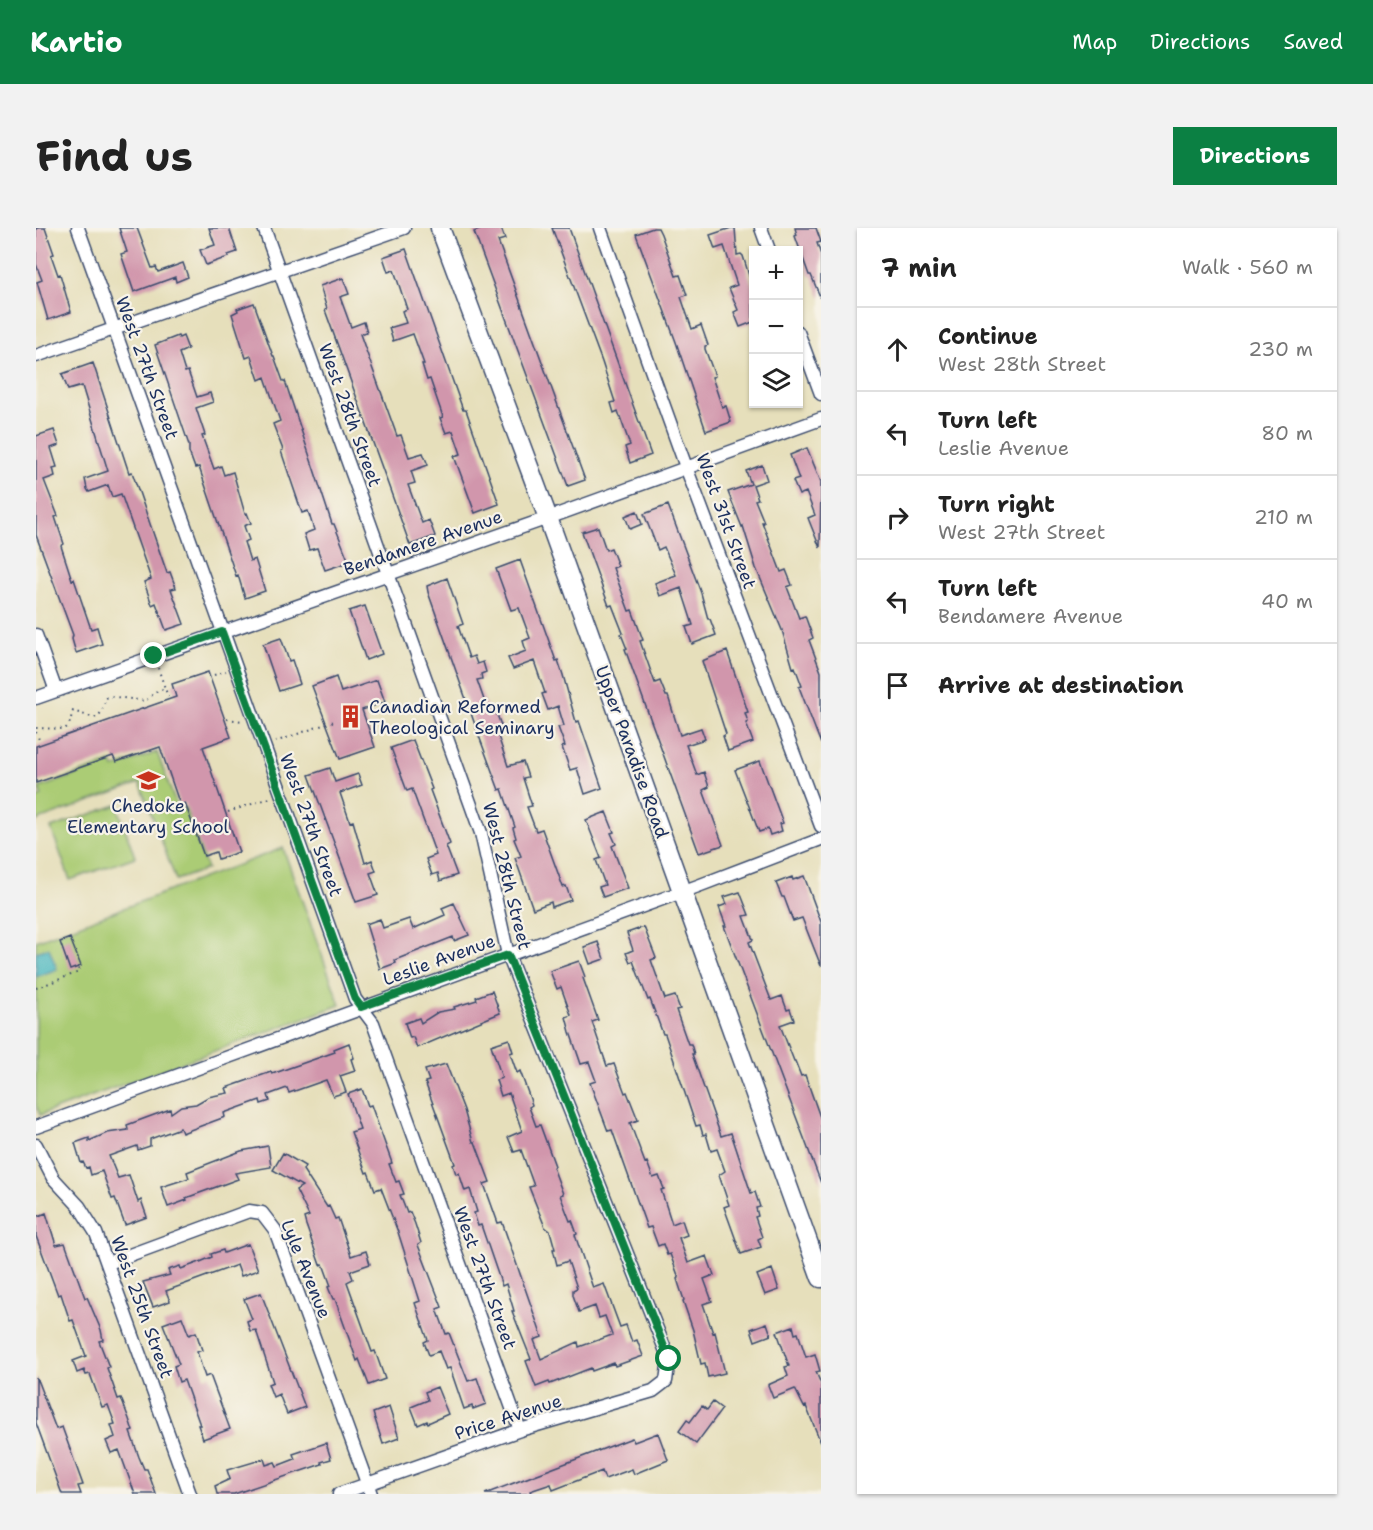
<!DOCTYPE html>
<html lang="en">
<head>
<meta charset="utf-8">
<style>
	:root { --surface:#fff; --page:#f2f2f2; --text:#222; --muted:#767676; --line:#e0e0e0; --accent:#0b8043 }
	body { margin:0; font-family:"Shantell Sans",sans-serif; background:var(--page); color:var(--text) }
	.controls { position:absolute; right:18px; top:18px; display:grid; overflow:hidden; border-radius:0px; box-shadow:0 2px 4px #0004 }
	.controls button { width:54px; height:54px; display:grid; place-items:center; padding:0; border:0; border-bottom:2px solid var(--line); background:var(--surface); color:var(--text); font:30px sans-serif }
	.stop { position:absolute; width:18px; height:18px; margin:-14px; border:4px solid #0b8043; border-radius:50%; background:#fff }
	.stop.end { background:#0b8043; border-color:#fff; box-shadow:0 2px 6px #0008 }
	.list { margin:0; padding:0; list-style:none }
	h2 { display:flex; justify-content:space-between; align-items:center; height:78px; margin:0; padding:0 24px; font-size:26px }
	h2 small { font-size:20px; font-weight:400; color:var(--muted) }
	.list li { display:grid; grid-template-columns:39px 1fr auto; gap:18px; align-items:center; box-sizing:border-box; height:84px; padding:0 24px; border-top:2px solid var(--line) }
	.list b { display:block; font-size:22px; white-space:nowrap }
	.list p { margin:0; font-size:20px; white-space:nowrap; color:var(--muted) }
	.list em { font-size:20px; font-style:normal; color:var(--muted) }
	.icon { flex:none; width:33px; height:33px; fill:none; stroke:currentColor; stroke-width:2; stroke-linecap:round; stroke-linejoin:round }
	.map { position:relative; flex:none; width:785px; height:1266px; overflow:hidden; border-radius:0px }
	header { display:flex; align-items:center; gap:36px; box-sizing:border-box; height:84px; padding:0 30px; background:var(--accent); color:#fff }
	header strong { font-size:28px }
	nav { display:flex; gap:33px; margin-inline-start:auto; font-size:21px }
	.intro { display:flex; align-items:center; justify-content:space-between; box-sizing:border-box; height:144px; padding:0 36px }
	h1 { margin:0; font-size:42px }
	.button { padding:15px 27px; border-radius:0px; background:var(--accent); color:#fff; font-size:21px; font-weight:700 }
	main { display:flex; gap:36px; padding:0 36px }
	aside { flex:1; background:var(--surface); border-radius:0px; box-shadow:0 2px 4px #0004 }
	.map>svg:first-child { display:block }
</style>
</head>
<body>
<header>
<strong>Kartio</strong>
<nav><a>Map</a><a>Directions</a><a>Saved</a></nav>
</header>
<div class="intro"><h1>Find us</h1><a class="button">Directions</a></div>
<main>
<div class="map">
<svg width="785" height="1266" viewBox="0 0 785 1266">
	<rect width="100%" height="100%" fill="#f7f3e8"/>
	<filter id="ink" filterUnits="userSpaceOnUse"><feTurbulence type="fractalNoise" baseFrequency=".0167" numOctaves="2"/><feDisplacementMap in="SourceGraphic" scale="12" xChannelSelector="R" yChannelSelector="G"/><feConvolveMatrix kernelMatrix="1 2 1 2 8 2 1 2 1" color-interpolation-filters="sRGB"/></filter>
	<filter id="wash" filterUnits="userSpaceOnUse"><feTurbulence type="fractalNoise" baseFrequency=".008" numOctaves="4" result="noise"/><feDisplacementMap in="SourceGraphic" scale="24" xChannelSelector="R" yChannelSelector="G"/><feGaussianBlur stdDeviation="1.35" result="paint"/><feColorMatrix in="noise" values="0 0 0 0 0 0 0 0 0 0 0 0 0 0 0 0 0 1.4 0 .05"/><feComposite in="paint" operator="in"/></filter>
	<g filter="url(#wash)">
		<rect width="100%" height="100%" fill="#e6dfbb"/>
		<!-- green -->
		<path fill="#abcc74" stroke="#637e69" stroke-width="1.5" d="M121 524 142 582 149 580 171 641 140 652 104 555 0 593V570L6 568 3 560 75 534 78 540Z
			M81 577 99 629 34 652 15 600Z
			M247 620 304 777 4 887 0 877V713Z"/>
		<!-- water -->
		<path fill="#45b5be" stroke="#30728e" stroke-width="1.5" d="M13 720 21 741 0 749V724Z"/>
		<g id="blocks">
			<!-- building -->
			<path fill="#d196ac" d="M0 0H9L18 26 15 27 22 47 24 46 35 84 12 92 1 54 6 52 0 36Z
				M83 0H101L116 40 120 39 122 44 147 35 152 49 140 54 139 49 98 64 85 26 91 24Z
				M173 0H193L201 24 192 27V29L170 37 164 22 179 17Z
				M448 0H465L469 11 462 13 549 252 532 258 438 4Z
				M516 0H533L615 227 594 235 589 219 594 217 582 183 578 185 575 175 579 174 566 134Z
				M617 0H622L625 6 640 48 644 47 651 67 645 69 656 101 665 97 672 117 669 118V121L679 148 676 149 686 179 690 178 695 194 670 203 640 114 601 9 600 6Z
				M695 0H699L701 27 705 26 707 28 717 60V94L704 99 698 84 702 82 693 60 701 57 688 18 679 21 674 7Z
				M759 0H780L785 14 781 15 785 27V71L775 47H773L759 8 761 7Z
				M370 21 427 182H430L463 276 439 285 418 228 425 226 417 203 410 205 404 190 407 189 394 151 391 152 386 136H388L377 106 357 113 353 100 370 95 366 83 371 81 358 42 352 44 347 29Z
				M307 50 313 66 304 69 315 99 328 94 331 104 324 106 361 208 365 207 373 229 387 225 392 237 375 243 379 255 372 257 386 295 393 292 399 308 374 317 289 82 291 81 284 58Z
				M218 75 237 128H238L247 153H249L296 296H298L313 334 289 342 281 320 273 322 268 306 278 302 272 283 266 285 245 223 247 222 237 196 244 193 229 149 223 152 215 128 210 130 196 86 202 83 201 81Z
				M142 108 143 110 147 108 152 121 143 125 149 144 152 143 161 169 174 165 177 174 160 180 169 207 166 208 178 241 185 238 188 247 197 244 209 286 211 285 215 295 208 298 213 312 208 314 214 333 219 331 229 363 209 370 202 347 200 348 163 239 159 240 153 224V217L119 117Z
				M57 135 93 245 96 244 131 345 134 344 140 360 135 361 148 396 130 402 120 375 116 377 108 354 115 351 85 266 76 269 72 257 53 264 51 261 49 251 72 243 46 158 32 162 26 146Z
				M18 202 23 217 15 220 21 239 17 240 19 248 8 252 22 288 19 289 28 316 25 318 36 352 38 351 55 401 61 399 66 416 40 425 36 411 37 407 0 307V208Z
				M771 220 785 254 784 320 772 290 779 287 770 264 763 267 757 253 763 251 754 227Z
				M726 237 731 252 717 257 722 271 719 272 728 294H726L745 344 750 342 756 357 751 359 763 390 769 388 777 410 773 412 785 444V516L763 459 766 458 759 439 757 440 746 402 720 340 707 298 706 299 692 264 715 256 710 243Z
				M632 277 665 365 672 391H674L680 407 656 416 650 399 657 397 645 360 624 368 619 355 640 347 628 319 622 322 608 286Z
				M601 283 606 296 594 301 589 288Z
				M562 299 570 322 575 320 582 338 577 340 593 383 596 382 607 412 604 413 619 455 624 453 630 468H632L644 507 665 500 669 511 650 517 661 547 668 544 673 559 667 562 687 617 663 625 589 421H591L585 406 587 405 576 377 573 378 546 304Z
				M484 332 520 433 522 432 527 447 540 494 543 493 566 560 549 566 541 540 534 542 526 519 529 518 522 499 528 498 522 478 512 482 506 466 509 465 498 433 477 441 472 430 490 423 487 413 494 410 483 380 475 382 460 341Z
				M411 350 427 396 422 398 433 430 438 428 441 436 447 434 450 444 445 446 446 451 441 452 453 486 460 484 466 500 462 501 464 507 462 508 472 538 487 534 492 549 487 550 496 578 491 579 500 603 506 601 527 659 530 658 535 672 516 679 515 674 497 681 479 630 485 628 478 611 480 610 477 600 479 599 466 561 463 562 443 508 392 364 391 358Z
				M329 378 346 426 330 432 313 383Z
				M245 410 253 433 256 432 264 456 243 463 227 416Z
				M691 423 712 484 709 485 712 494 710 495 717 514 692 523 687 508 690 506 666 433Z
				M172 444 195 509 167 519 203 624 182 631 180 624 168 628 149 575 144 577 124 519 80 534 77 528 0 555V518L140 469 136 456Z
				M300 449 305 464 341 452 349 474 326 482 339 519 304 531 276 458Z
				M377 512 396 561 394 562 414 616 410 618 421 647 404 653 402 645 396 647 390 631 400 627 376 561 371 563 355 520Z
				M724 533 747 595 744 596 746 603 734 607 732 601 723 604 699 542Z
				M294 540 299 554 322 546 326 557 304 565 314 594 317 593 329 635 336 632 340 643 334 645 342 667 320 674 273 547Z
				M570 584 578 604 575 605 580 616 576 618 592 660 567 669 563 659 569 657 560 632 565 630 550 592Z
				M768 648 785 694V738L766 690 757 693 748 669H746L740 655 756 649 757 652Z
				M704 664 713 687 708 688 717 712 713 714 735 772 746 768 751 782 754 781 758 792 744 797 758 833H759L765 848 769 847 785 892V955L688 698H690L683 679 691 676 688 669Z
				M418 675 433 707 418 713 417 709 359 732 360 735 344 741 330 696 344 691 347 700 373 691 377 701 409 687 406 680Z
				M608 699 620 730 615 732 629 771 639 768 644 781 640 782 652 816H655L658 826H656L685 908 695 905 715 965 719 964 724 979 720 980 722 988 719 989 726 1009 722 1011 725 1019 705 1026 688 979 693 977 683 947 689 943 681 921 675 923 670 906 667 907 664 897 660 898 629 806H627L614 771 612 772 597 733 594 734 590 725 597 722 591 705Z
				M34 710 45 738 34 742 24 714Z
				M562 714 568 731 554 736 548 719Z
				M543 733 549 749 547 750 562 792 556 794 571 838 578 836 589 865 591 864 602 892 594 895 609 935 611 934 617 950 623 948 628 961 625 962 636 996 646 992 651 1007 643 1010 652 1035 671 1028 678 1047 668 1051 676 1073 667 1076 677 1105 679 1104 689 1145 672 1149 669 1135 665 1136 657 1102 647 1073 648 1072 641 1051 643 1050 634 1026 631 1027 627 1016 622 1018 615 999 611 1000 576 902 572 903 554 855 560 853 553 834 545 836 534 804 530 789 535 787 525 759 521 761 514 743Z
				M456 763 464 785 381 820 377 809 374 810 369 795 383 790 385 795 402 784 419 781 418 779 441 772 440 769Z
				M473 811 477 824 474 825 481 845 484 843 492 865 496 877 493 879 500 898 504 897 519 938 517 939 527 966 524 967 534 993 536 992 541 1006 539 1007 557 1060 568 1056 584 1099 590 1097 596 1114 601 1112 607 1128 579 1138 578 1135 556 1143 555 1140 514 1156 513 1154 500 1159 490 1133 495 1131 476 1083H478L470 1056 466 1058 445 997 442 998 438 985 441 984 434 961 429 963 423 945 420 946 417 937 419 936 389 854 393 853 389 842 410 836 428 882 437 914H439L454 954 448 956 462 995 466 994 506 1109 498 1112 505 1131 542 1114 543 1119 576 1107 569 1088 563 1090 559 1078 543 1084 537 1067V1062L541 1060 532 1033 521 1037 517 1021H519L514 1003 509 999 493 959 498 958 485 922 478 924 472 909 486 903 473 865 465 868 460 852 466 850 455 817Z
				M313 815 318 830 315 831 319 843 304 848 310 864 297 868 290 852 253 865 251 860 232 867 234 873 225 876 224 872 188 885 189 889 146 905 144 900 114 911V918L102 922 101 918 73 928 82 950 93 947 102 974 105 972 111 989 89 997 79 970 76 971 66 943 55 947 53 939 50 940 47 934 45 935 39 915 53 910V913L71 905 92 902 91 897 134 881 135 885 145 878 160 876 172 869 192 865 190 860 235 844 236 846 299 824 298 821Z
				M326 861 332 878 335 877 356 935 353 936 360 954 363 953 368 966 364 967 371 985 374 984 379 996 385 1015 382 1017 406 1079 401 1081 410 1106 413 1105 432 1153 441 1150 450 1176 437 1181 436 1178 428 1181 414 1140 410 1141 403 1123 393 1127 388 1114 392 1112 379 1075 384 1073 362 1004 345 960 339 962 332 944 330 945 315 904 324 901 312 866Z
				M232 918 235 939 199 945 202 951 150 970 151 972 132 979 125 959 153 950 151 944 205 923Z
				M247 925 269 938 267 942 291 979 293 978 299 991 302 990 315 1028 330 1023 334 1036 314 1043 317 1051 311 1054 336 1124 339 1123 349 1151 333 1157 323 1131 321 1133 299 1071H297L292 1059 295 1058 287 1036 284 1037 270 997 268 990 273 988 260 962 266 958 237 942Z
				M10 985 20 1017 29 1015 49 1070 51 1069 65 1102 67 1112 63 1113 73 1139 71 1140 82 1171 85 1170 93 1191 97 1203 94 1204 103 1229 108 1241H111L120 1266H99L83 1222 75 1225 70 1213 79 1209 75 1197 79 1196 72 1177 66 1179 54 1146 50 1147 48 1142 41 1145 37 1133 50 1128 37 1092 34 1093 25 1066 22 1067 0 1008V989Z
				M212 1016 222 1042 205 1048 201 1037 130 1063 134 1073 117 1079 107 1054 134 1047 132 1042 144 1038 145 1041 164 1034 176 1029 175 1026 187 1022 188 1025Z
				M736 1041 743 1062 729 1067 721 1047Z
				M225 1065 269 1179 251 1186 243 1166 237 1169 232 1156 237 1154 220 1102 214 1103 211 1093 216 1091 208 1071Z
				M146 1089 153 1107 160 1104 166 1122 161 1124 169 1149 174 1147 194 1201 167 1211 162 1197H164L148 1152 143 1154 138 1138 143 1136 127 1096Z
				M731 1095 735 1107 719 1113 715 1101Z
				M757 1098 759 1106 762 1105 770 1129 779 1126 784 1143 780 1144 785 1156V1215L770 1178 768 1179 759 1161 737 1170 732 1157 752 1148 749 1139 753 1138 741 1104Z
				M0 1149 20 1201 26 1199 47 1257 42 1258 45 1266H26L0 1195Z
				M401 1159 412 1186 392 1195 391 1193 382 1197 375 1179 392 1172 389 1164Z
				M677 1174 686 1181 660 1216 643 1203 651 1192 654 1194 666 1178 671 1182Z
				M353 1179 363 1210 347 1216 337 1185Z
				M622 1205 632 1232 598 1246 596 1241 569 1251 566 1243 517 1262 515 1256 494 1263 495 1266H449L596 1210 598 1214Z
				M290 1215 295 1231 285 1234 286 1236 198 1266H181L179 1258 194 1251 191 1242 228 1231 230 1237 239 1234 241 1238 259 1231 257 1226Z"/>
		</g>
	</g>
	<g filter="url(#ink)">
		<use href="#blocks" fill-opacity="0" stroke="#39496c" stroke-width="1.5"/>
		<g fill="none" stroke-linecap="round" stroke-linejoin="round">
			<defs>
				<path id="street" d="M42 0 319 771 337 795 484 1202
					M228 0 445 605 472 727 633 1131 630 1153 617 1163 484 1202 303 1266
					M564 0 650 239 785 598
					M725 0 733 22
					M762 104 785 166
					M0 128 368 0
					M0 407 20 463
					M0 470 512 290 785 191
					M0 899 662 658 785 611
					M0 917 17 950 43 978 60 1005 154 1266
					M72 1035 213 983 226 985 239 1002 335 1266"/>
				<path id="secondary" d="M404 0 512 290 785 1050"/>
			</defs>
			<!-- street casing -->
			<use href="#street" stroke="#39496c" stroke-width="15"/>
			<!-- secondary casing -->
			<use href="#secondary" stroke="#39496c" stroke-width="21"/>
			<!-- path -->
			<path stroke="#39496c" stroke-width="2" stroke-dasharray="1.5 4.5" stroke-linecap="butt" d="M122 440 132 469
				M178 447 190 443
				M191 491 206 493
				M0 500 29 501 33 497 37 483 58 490C67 486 67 480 69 471L73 468 109 473 120 464 129 460
				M0 504 4 514
				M239 514 301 492
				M192 584 234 570
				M0 760 43 744 42 739"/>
			<!-- street -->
			<use href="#street" stroke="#fff" stroke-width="12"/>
			<!-- secondary -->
			<use href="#secondary" stroke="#fff" stroke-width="18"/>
		</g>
	</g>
	<g fill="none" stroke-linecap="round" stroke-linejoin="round" filter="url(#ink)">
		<!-- route -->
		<path stroke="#0b8043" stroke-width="8" d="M118 428 186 404 319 771 325 779 472 727 633 1131"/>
	</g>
	<!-- icons -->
	<defs>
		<symbol id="building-bare" viewBox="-9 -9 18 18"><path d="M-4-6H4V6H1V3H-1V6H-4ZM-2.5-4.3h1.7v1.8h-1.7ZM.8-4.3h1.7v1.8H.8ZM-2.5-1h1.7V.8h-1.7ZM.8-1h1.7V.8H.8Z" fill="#c8321e" stroke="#f7f3e8" stroke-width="2.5" paint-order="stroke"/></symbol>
		<symbol id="school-bare" viewBox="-9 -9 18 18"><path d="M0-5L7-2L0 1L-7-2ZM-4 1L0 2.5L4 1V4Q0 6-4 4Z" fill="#c8321e" stroke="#f7f3e8" stroke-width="2.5" paint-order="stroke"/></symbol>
	</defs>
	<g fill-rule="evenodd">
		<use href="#building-bare" x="298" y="472" width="33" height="33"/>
		<use href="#school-bare" x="96" y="536" width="33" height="33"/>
	</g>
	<g text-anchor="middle" stroke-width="4.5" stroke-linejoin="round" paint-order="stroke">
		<!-- street labels -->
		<g font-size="18" fill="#1b2f5e" stroke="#f7f3e8">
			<text transform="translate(111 140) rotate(70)" y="6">West 27th Street</text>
			<text transform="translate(314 187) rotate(70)" y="6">West 28th Street</text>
			<text transform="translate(690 293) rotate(70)" y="6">West 31st Street</text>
			<text transform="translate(387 315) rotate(-19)" y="6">Bendamere Avenue</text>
			<text transform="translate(596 524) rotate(70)" y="6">Upper Paradise Road</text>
			<text transform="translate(275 597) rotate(70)" y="6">West 27th Street</text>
			<text transform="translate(471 648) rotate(76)" y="6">West 28th Street</text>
			<text transform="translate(403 732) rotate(-20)" y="6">Leslie Avenue</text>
			<text transform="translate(270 1041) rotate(68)" y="6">Lyle Avenue</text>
			<text transform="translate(449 1050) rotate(70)" y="6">West 27th Street</text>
			<text transform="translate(106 1079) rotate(70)" y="6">West 25th Street</text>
			<text transform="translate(472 1189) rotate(-18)" y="6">Price Avenue</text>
		</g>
		<!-- poi labels -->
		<g font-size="18" fill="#1b2f5e" stroke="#f7f3e8" text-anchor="start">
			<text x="333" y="485">Canadian Reformed<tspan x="333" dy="21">Theological Seminary</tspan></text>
			<text x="112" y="584" text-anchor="middle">Chedoke<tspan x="112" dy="21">Elementary School</tspan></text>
		</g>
	</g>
</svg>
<div class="controls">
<button>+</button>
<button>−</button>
<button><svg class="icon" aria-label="layers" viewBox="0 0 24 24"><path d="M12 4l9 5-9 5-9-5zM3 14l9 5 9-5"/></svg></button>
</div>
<div class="stop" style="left:633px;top:1131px"></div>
<div class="stop end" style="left:118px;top:428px"></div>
</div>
<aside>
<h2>7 min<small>Walk · 560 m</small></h2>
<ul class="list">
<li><svg class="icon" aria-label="ahead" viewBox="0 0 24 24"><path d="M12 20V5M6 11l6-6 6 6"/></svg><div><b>Continue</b><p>West 28th Street</p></div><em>230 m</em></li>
<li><svg class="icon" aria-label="left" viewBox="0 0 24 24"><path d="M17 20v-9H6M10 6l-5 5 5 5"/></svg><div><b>Turn left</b><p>Leslie Avenue</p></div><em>80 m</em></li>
<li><svg class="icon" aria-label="right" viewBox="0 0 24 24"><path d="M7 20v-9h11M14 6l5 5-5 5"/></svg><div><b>Turn right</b><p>West 27th Street</p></div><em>210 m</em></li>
<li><svg class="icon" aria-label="left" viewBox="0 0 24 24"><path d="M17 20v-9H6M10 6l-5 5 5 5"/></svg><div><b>Turn left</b><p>Bendamere Avenue</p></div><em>40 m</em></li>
<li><svg class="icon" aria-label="arrive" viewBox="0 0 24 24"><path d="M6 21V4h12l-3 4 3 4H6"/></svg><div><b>Arrive at destination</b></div></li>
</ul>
</aside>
</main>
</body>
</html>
